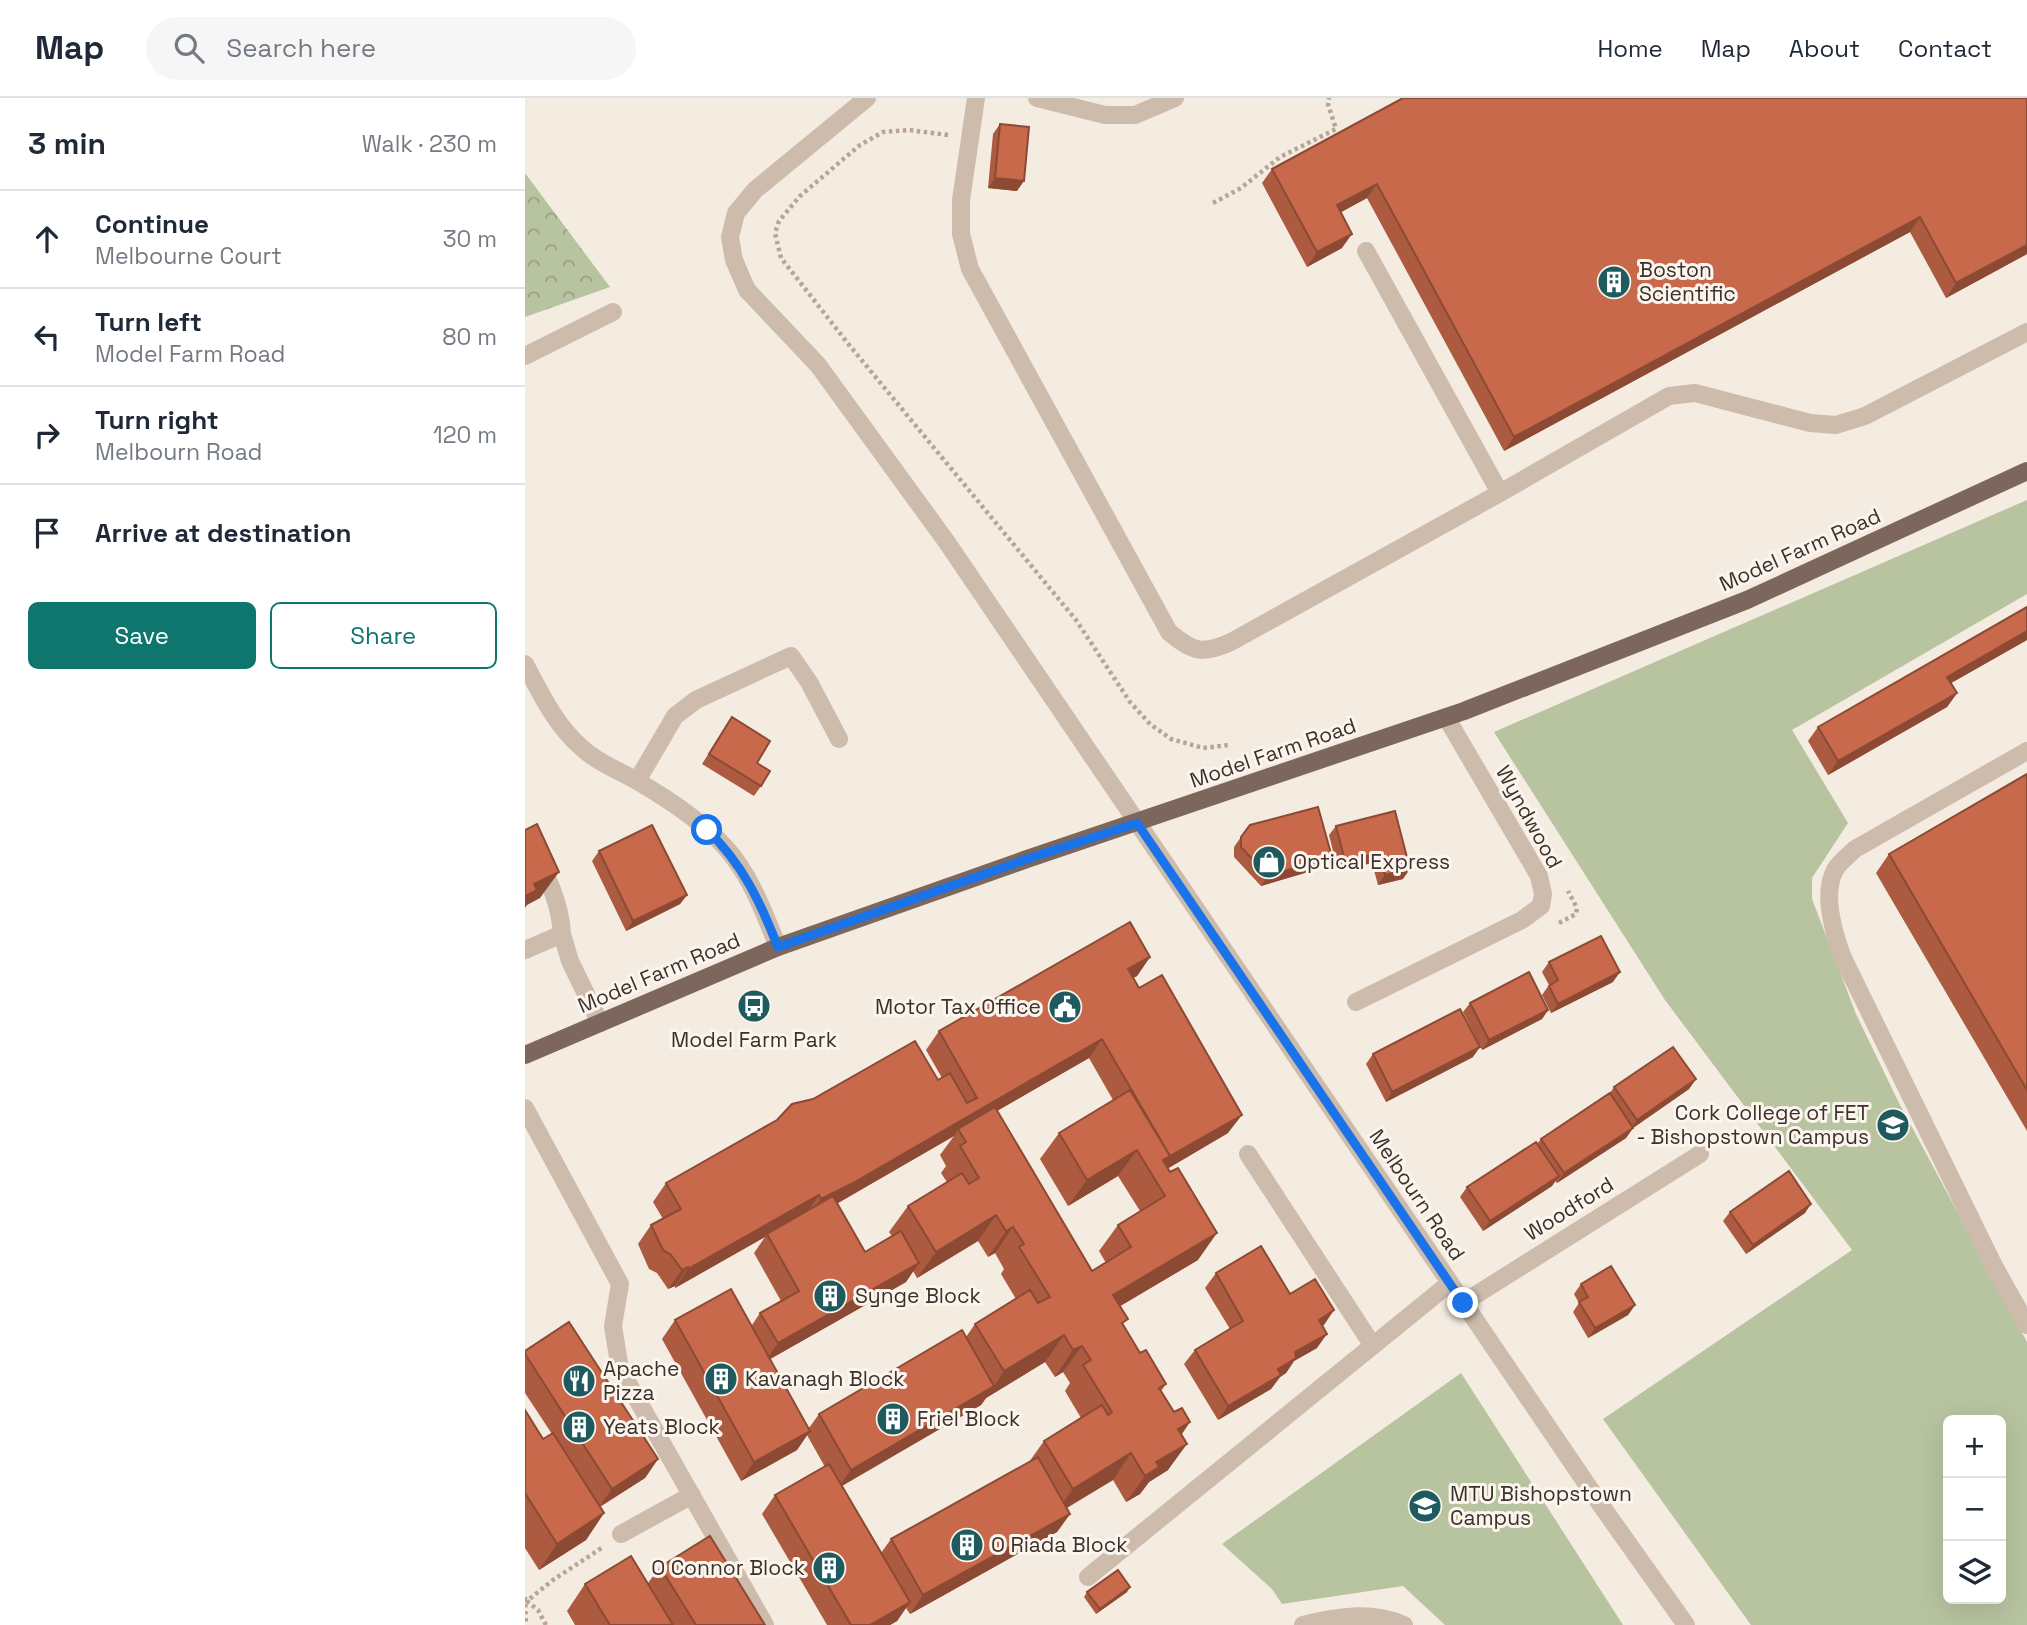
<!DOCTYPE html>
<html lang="en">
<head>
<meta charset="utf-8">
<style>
	:root { --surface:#fff; --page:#f6f6f7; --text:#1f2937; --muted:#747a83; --line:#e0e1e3; --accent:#0f766e }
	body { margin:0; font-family:"Space Grotesk",sans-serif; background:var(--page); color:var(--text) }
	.controls { position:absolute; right:21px; bottom:21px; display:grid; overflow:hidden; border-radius:10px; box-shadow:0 7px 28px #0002 }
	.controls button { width:63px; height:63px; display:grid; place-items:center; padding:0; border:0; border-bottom:2px solid var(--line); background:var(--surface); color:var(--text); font:35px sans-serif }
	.stop { position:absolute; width:21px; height:21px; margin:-16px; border:5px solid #1a73e8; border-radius:50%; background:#fff }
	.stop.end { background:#1a73e8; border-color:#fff; box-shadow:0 2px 7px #0008 }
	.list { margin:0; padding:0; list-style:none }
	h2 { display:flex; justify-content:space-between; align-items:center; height:91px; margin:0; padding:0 28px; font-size:30px }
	h2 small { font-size:23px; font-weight:400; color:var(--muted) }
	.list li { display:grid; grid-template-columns:46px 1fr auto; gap:21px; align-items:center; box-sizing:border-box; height:98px; padding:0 28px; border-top:2px solid var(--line) }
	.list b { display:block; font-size:26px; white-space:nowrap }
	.list p { margin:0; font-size:23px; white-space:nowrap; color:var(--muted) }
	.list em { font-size:23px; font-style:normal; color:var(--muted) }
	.actions { display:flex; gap:14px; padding:21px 28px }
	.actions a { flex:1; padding:16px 0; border:2px solid var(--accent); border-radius:10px; text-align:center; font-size:24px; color:var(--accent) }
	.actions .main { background:var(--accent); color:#fff }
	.icon { flex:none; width:38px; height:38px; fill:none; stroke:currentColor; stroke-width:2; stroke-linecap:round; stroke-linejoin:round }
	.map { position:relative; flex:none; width:1502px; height:1527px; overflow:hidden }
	header { display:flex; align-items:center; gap:42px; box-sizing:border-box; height:98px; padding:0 35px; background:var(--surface); border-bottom:2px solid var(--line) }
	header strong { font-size:33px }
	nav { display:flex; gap:38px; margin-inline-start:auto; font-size:24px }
	.search { width:490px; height:63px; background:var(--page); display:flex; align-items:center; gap:18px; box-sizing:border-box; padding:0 24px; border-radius:38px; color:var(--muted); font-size:26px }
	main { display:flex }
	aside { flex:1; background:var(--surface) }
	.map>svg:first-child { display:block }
</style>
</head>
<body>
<header>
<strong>Map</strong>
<div class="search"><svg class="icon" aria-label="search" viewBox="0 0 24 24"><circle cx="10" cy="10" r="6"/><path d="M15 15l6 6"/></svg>Search here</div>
<nav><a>Home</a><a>Map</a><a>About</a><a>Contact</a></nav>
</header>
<main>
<aside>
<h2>3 min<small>Walk · 230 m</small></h2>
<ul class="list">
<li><svg class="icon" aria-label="ahead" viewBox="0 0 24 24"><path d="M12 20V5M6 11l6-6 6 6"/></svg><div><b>Continue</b><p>Melbourne Court</p></div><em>30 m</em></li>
<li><svg class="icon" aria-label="left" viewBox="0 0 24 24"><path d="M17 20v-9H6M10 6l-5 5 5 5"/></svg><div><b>Turn left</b><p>Model Farm Road</p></div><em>80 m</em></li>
<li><svg class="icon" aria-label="right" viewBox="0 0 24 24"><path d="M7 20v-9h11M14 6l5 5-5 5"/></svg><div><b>Turn right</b><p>Melbourn Road</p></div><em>120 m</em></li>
<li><svg class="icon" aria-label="arrive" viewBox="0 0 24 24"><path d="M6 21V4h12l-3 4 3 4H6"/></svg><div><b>Arrive at destination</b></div></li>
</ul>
<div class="actions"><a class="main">Save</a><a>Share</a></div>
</aside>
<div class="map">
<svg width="1502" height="1527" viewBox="0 0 1502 1527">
	<defs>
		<pattern id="forest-crowns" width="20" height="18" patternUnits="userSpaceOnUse" patternTransform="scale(1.75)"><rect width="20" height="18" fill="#b8c4a0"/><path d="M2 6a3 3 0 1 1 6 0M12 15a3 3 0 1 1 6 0" fill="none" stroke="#97a083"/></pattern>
	</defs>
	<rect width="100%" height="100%" fill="#f4ebe1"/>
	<!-- green -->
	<path fill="#b8c4a0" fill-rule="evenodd" d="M1502 402V496L1267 632 1323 725 1287 780V801L1331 916 1373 1003 1502 1244V1527H1226L1078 1321 1327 1152 1140 902 969 634ZM1423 1322H1476V1501H1423Z
		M936 1275 1098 1527H920L878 1488 757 1506 747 1491 697 1446Z"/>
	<!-- forest -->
	<path fill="url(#forest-crowns)" d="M0 75 85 189 0 219Z"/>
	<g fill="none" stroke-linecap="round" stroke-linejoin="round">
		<!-- path -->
		<path stroke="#b9a596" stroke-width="4.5" stroke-dasharray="3.5 3.5" stroke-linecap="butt" d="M423 37 384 32 358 34 335 47 275 98 254 123 250 135 256 160 325 248 551 522 605 604 625 626 646 641 678 650 704 647
			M688 105 716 90 755 59 811 31 803 6 804 0
			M1034 825 1051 816 1052 810 1043 793
			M0 1499 1 1527
			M21 1527 13 1512 2 1503 28 1482 78 1449"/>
		<!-- minor -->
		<path stroke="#cdbbac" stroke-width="18" d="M342 0 230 92 211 115 205 139 209 162 222 192 293 267 421 443 1078 1410 1161 1527
			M451 0 436 102V136L445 171 644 534C668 554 677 557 706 544L975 395 1144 298 1170 295 1285 325 1311 327 1340 318 1502 234
			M512 0 580 17H610L650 0
			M841 153 975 395
			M0 258 88 214
			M0 566C16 596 31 628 57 650 73 665 93 672 112 683 143 701 177 723 201 750 226 778 239 815 253 849
			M1502 653 1330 751C1324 757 1314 764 1310 772 1297 796 1309 836 1318 860L1469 1168 1502 1227
			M112 683 150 618 171 602 266 558 284 584 314 641
			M0 740C19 769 35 801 37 836
			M0 852 37 836 45 863 75 925
			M831 904 997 822 1016 808 1018 796 1014 778 921 619
			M0 1010 95 1186 88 1228 95 1271 240 1527
			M723 1056 848 1248
			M938 1205 1175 1056
			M96 1436 167 1397
			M563 1479 925 1185
			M778 1527C811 1518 847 1513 879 1527"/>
		<!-- major -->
		<path stroke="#7d675c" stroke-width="18" d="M0 957 253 849 502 761 939 613 1222 502 1502 373"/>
	</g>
	<!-- wall -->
	<path fill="#ac5a40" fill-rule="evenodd" d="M1502 0V156L1421 200 1385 134 979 353 842 100 815 114 817 150 782 169 737 85 747 71Z
		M475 26 492 93 463 90 468 36Z
		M1502 509V542L1426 585 1432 595 1422 609 1303 677 1283 643 1293 629Z
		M207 619 232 665 236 688 229 698 177 666Z
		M1502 676V1033L1351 775 1364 756Z
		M870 713 878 781 853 787 847 765 813 773 804 737 811 728Z
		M716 739 807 759 800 769 736 788 709 759V749Z
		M74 753 162 797 155 806 101 833 67 763Z
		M625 859 612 878 608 880 703 1035 643 1070 673 1162 595 1208 598 1227 615 1255 641 1286 636 1293 656 1337 643 1372 624 1384 615 1396 601 1404 588 1382 542 1410 545 1416 532 1434 385 1516 381 1510 372 1523 365 1527H302L237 1416 250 1397 300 1369 282 1337 272 1352 216 1383 137 1241 150 1222 227 1227 235 1215 256 1203 229 1155 240 1139 150 1190V1188L143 1191 132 1175 124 1171 113 1146 126 1127 138 1121 128 1104 141 1085 417 980 401 952 414 933ZM564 960 588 1002 534 1035 515 1061 543 1108 593 1078 615 1113 593 1127 574 1153 581 1165 567 1173 472 1013ZM429 1038 415 1057 421 1068 416 1075 422 1084 383 1108 364 1134 367 1138 340 1154 312 1105ZM453 1143 463 1159 470 1155 479 1171 476 1176 491 1201 450 1226 441 1239 294 1316 284 1330 245 1261 381 1184 388 1173 392 1180ZM520 1264 530 1279 538 1274 545 1285 540 1293 556 1320 519 1343 504 1364 366 1441 356 1455 317 1388 456 1307 461 1300Z
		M1024 864 1088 884 1026 915 1017 897 1024 887 1017 874Z
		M945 905 1023 912 1017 921 957 952 938 914Z
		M848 956 948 959 861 1004 841 966Z
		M1171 981 1164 991 1108 1030 1101 1040 1032 1085 1030 1083 1027 1088 958 1133 935 1099 942 1089 1012 1046 1016 1041 1085 995 1089 989Z
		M1205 1114 1280 1115 1221 1156 1198 1123Z
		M691 1175 765 1196 809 1212 797 1228 792 1250 769 1263 761 1275 755 1279 746 1291 693 1322 659 1266 670 1252 705 1231 680 1190Z
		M1056 1186 1110 1207 1103 1217 1063 1240 1048 1214 1054 1205 1049 1196Z
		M0 1253 133 1361 120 1380 75 1409 79 1415 61 1442 14 1472 0 1450V1312L18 1341 27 1336 0 1295Z
		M135 1469 240 1527H50L42 1513 60 1486 123 1485Z
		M562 1494H602L571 1516 559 1499Z"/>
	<!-- shaded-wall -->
	<path fill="#8c4a34" d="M470 80 499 83 492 93 463 90Z
		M852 86 842 100 802 122 812 107Z
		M1395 119 1385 134 979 353 989 339Z
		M827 136 817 150 782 169 792 154Z
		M1502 147V156L1421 200 1431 185Z
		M1502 533V542L1412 593 1422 579Z
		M1432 595 1422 609 1303 677 1313 663Z
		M854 755 847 765 813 773 820 763Z
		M807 759 800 769 736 788 743 778Z
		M885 771 878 781 853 787 860 777Z
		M34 774 15 800 2 807 0 810V798L9 786Z
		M162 797 155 806 101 833 108 823Z
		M625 859 612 878 590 890 603 871Z
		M1095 874 1088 884 1026 915 1033 906Z
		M1023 912 1017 921 957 952 964 942Z
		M577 941 564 960 435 1034 433 1031 429 1038 315 1104 283 1120 296 1101Z
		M955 949 948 959 861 1004 867 994Z
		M1171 981 1164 991 1105 1032 1112 1022Z
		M717 1017 703 1035 632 1077 638 1062Z
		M1108 1030 1101 1040 1032 1085 1039 1075Z
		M612 1052 593 1078 543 1108 562 1082Z
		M1034 1078 1027 1088 958 1133 965 1123Z
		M294 1097 281 1116 242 1136 240 1139 150 1190 163 1171Z
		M1286 1106 1280 1115 1221 1156 1228 1147Z
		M471 1117 453 1143 392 1180 411 1154Z
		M488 1129 470 1155 463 1159 481 1133Z
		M692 1135 673 1162 570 1223 588 1197Z
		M394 1165 381 1184 240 1264 253 1245Z
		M163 1169 150 1188 143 1191 157 1172Z
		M1110 1207 1103 1217 1063 1240 1070 1230Z
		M809 1212 799 1227 784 1236 794 1222Z
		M802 1236 792 1250 769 1263 761 1275 755 1279 746 1291 693 1322 703 1308 753 1271 770 1254Z
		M539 1237 520 1264 461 1300 456 1307 313 1390 326 1372 469 1288 479 1273Z
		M557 1248 538 1274 530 1279 548 1252Z
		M665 1324 647 1351 653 1331Z
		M285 1333 272 1352 216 1383 229 1364Z
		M662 1346 643 1372 624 1384 615 1396 601 1404 620 1378 631 1364Z
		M606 1355 588 1382 529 1417 548 1391Z
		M133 1361 120 1380 74 1409 87 1391Z
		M79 1415 61 1442 14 1472 32 1446Z
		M545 1416 532 1434 385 1516 398 1497Z
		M605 1489 602 1494 571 1516 575 1511Z
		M385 1504 372 1523 365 1527H345Z"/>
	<!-- building -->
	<path fill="#c8694b" stroke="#8c4a34" stroke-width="2" d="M878 0H1502V147L1431 185 1395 119 989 339 852 86 812 107 827 136 792 154 747 71Z
		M475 26 504 29 499 83 470 80Z
		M1502 509V533L1422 579 1432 595 1313 663 1293 629Z
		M207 619 245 643 232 665 245 673 236 688 184 656Z
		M1502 676V992L1364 756Z
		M793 709 807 759 743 778 716 749V739L725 727Z
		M870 713 885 771 860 777 854 755 820 763 811 728Z
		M12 726 34 774 9 786 12 792 0 798V732Z
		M127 727 162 797 108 823 74 753Z
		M605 824 625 859 603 871 614 890 637 877 717 1017 645 1058 577 941 328 1085 296 1101 294 1097 163 1171V1169L157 1172 146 1157 138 1152 126 1127 156 1111 141 1085 252 1022 267 1006 288 1001 390 943 413 982 425 975 442 1005 452 1000 414 933Z
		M1076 838 1095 874 1033 906 1024 888 1033 882 1024 864Z
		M1004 874 1023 912 964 942 945 905Z
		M935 911 955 949 867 994 848 956Z
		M1148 949 1171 981 1112 1022 1089 989Z
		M605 992 645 1058 638 1062 645 1074 653 1070 692 1135 588 1197 603 1221 597 1225 615 1255 621 1252 641 1286 634 1290 649 1314 657 1310 665 1324 653 1331 662 1346 631 1364 634 1369 620 1378 606 1355 548 1391 519 1343 577 1307 583 1317 587 1314 558 1267 566 1262 557 1248 548 1252 539 1237 479 1273 450 1226 505 1192 513 1205 525 1199 494 1149 499 1146 488 1129 481 1133 471 1117 411 1154 383 1108 437 1075 444 1086 454 1080 435 1048 441 1044 433 1031 470 1009 567 1173 606 1149 593 1127 640 1098 612 1052 562 1082 534 1035Z
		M1085 995 1108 1030 1039 1075 1016 1041Z
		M1011 1044 1034 1078 965 1123 942 1089Z
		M1264 1073 1286 1106 1228 1147 1205 1114Z
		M308 1098 340 1154 376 1133 394 1165 253 1245 235 1215 274 1193 242 1136Z
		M736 1148 765 1196 790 1181 809 1212 794 1222 802 1236 770 1254 771 1260 753 1271 756 1277 703 1308 670 1252 718 1223 691 1175Z
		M1086 1168 1110 1207 1070 1230 1054 1204 1063 1199 1056 1186Z
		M206 1191 285 1333 229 1364 150 1222Z
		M44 1224 133 1361 87 1391 0 1256V1253Z
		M437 1232 469 1288 326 1372 294 1316Z
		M0 1312 18 1341 28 1335 79 1415 32 1446 0 1395Z
		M513 1359 545 1416 398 1497 366 1441Z
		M304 1366 385 1504 345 1527H326L250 1397Z
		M185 1438 240 1527H171L135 1469Z
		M106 1458 148 1527H85L60 1486Z
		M593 1472 605 1489 575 1511 562 1494Z"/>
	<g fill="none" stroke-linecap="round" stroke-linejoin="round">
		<!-- route -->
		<path stroke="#1a73e8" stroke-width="9" d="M182 732C218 766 235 804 253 849L502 761 612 725 938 1205"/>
	</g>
	<!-- icons -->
	<defs>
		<symbol id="building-disc" viewBox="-11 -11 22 22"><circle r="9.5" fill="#1f5a5e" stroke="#fbf5ee"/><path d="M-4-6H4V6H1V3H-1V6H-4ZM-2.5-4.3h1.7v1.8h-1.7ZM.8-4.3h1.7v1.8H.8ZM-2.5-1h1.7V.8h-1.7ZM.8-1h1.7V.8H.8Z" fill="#fff"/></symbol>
		<symbol id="shop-disc" viewBox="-11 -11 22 22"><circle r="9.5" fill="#1f5a5e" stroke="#fbf5ee"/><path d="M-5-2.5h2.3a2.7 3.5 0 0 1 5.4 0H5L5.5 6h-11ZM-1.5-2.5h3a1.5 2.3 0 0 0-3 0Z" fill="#fff"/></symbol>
		<symbol id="bus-disc" viewBox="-11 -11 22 22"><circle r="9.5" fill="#1f5a5e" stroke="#fbf5ee"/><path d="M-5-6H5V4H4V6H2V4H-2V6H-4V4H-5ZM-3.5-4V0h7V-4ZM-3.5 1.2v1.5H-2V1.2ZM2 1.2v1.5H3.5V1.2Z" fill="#fff"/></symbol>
		<symbol id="civic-disc" viewBox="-11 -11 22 22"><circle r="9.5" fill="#1f5a5e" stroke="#fbf5ee"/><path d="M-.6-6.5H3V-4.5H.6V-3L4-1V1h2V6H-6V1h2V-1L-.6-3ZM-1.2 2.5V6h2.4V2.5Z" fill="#fff"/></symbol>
		<symbol id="university-disc" viewBox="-11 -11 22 22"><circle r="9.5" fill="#1f5a5e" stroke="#fbf5ee"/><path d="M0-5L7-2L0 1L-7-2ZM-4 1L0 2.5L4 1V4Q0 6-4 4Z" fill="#fff"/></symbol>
		<symbol id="restaurant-disc" viewBox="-11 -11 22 22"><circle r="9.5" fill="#1f5a5e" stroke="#fbf5ee"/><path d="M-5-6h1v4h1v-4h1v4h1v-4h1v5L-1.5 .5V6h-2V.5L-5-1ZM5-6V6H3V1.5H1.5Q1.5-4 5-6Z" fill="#fff"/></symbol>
	</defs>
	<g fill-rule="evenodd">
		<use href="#building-disc" x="1070" y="165" width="38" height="38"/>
		<use href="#shop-disc" x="725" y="745" width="38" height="38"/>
		<use href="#bus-disc" x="210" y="889" width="38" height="38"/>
		<use href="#civic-disc" x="521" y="890" width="38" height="38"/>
		<use href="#university-disc" x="1349" y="1008" width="38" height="38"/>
		<use href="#building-disc" x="286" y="1179" width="38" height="38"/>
		<use href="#building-disc" x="177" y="1262" width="38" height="38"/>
		<use href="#restaurant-disc" x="35" y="1264" width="38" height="38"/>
		<use href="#building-disc" x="349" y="1302" width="38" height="38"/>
		<use href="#building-disc" x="35" y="1310" width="38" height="38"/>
		<use href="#university-disc" x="881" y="1389" width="38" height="38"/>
		<use href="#building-disc" x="423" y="1428" width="38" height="38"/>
		<use href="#building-disc" x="285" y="1451" width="38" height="38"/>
	</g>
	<g text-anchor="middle" stroke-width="6" stroke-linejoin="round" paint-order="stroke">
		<!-- poi labels -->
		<g font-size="21" fill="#3b302b" stroke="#fbf5ee" text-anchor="start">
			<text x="1114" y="179">Boston<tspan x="1114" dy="24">Scientific</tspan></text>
			<text x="768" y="771">Optical Express</text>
			<text x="516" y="916" text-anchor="end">Motor Tax Office</text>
			<text x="229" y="949" text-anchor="middle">Model Farm Park</text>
			<text x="1344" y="1022" text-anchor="end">Cork College of FET<tspan x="1344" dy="24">- Bishopstown Campus</tspan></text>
			<text x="330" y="1205">Synge Block</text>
			<text x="78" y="1278">Apache<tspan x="78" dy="24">Pizza</tspan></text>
			<text x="220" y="1288">Kavanagh Block</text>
			<text x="392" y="1328">Friel Block</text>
			<text x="78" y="1336">Yeats Block</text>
			<text x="925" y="1403">MTU Bishopstown<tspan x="925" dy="24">Campus</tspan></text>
			<text x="466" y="1454">O Riada Block</text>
			<text x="280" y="1477" text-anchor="end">O Connor Block</text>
		</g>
		<!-- street labels -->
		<g font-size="21" fill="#3b302b" stroke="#fbf5ee">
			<text transform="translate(1275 452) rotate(-24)" y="7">Model Farm Road</text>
			<text transform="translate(748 655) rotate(-19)" y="7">Model Farm Road</text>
			<text transform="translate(1004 719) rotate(61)" y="7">Wyndwood</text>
			<text transform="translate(134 875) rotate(-23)" y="7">Model Farm Road</text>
			<text transform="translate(892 1097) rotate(56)" y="7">Melbourn Road</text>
			<text transform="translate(1044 1111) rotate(-32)" y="7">Woodford</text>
		</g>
	</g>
</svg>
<div class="controls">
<button>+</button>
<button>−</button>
<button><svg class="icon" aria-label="layers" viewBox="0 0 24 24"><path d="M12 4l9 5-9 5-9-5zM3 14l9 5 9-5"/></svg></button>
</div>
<div class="stop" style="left:182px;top:732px"></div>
<div class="stop end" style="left:938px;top:1205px"></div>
</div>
</main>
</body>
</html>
